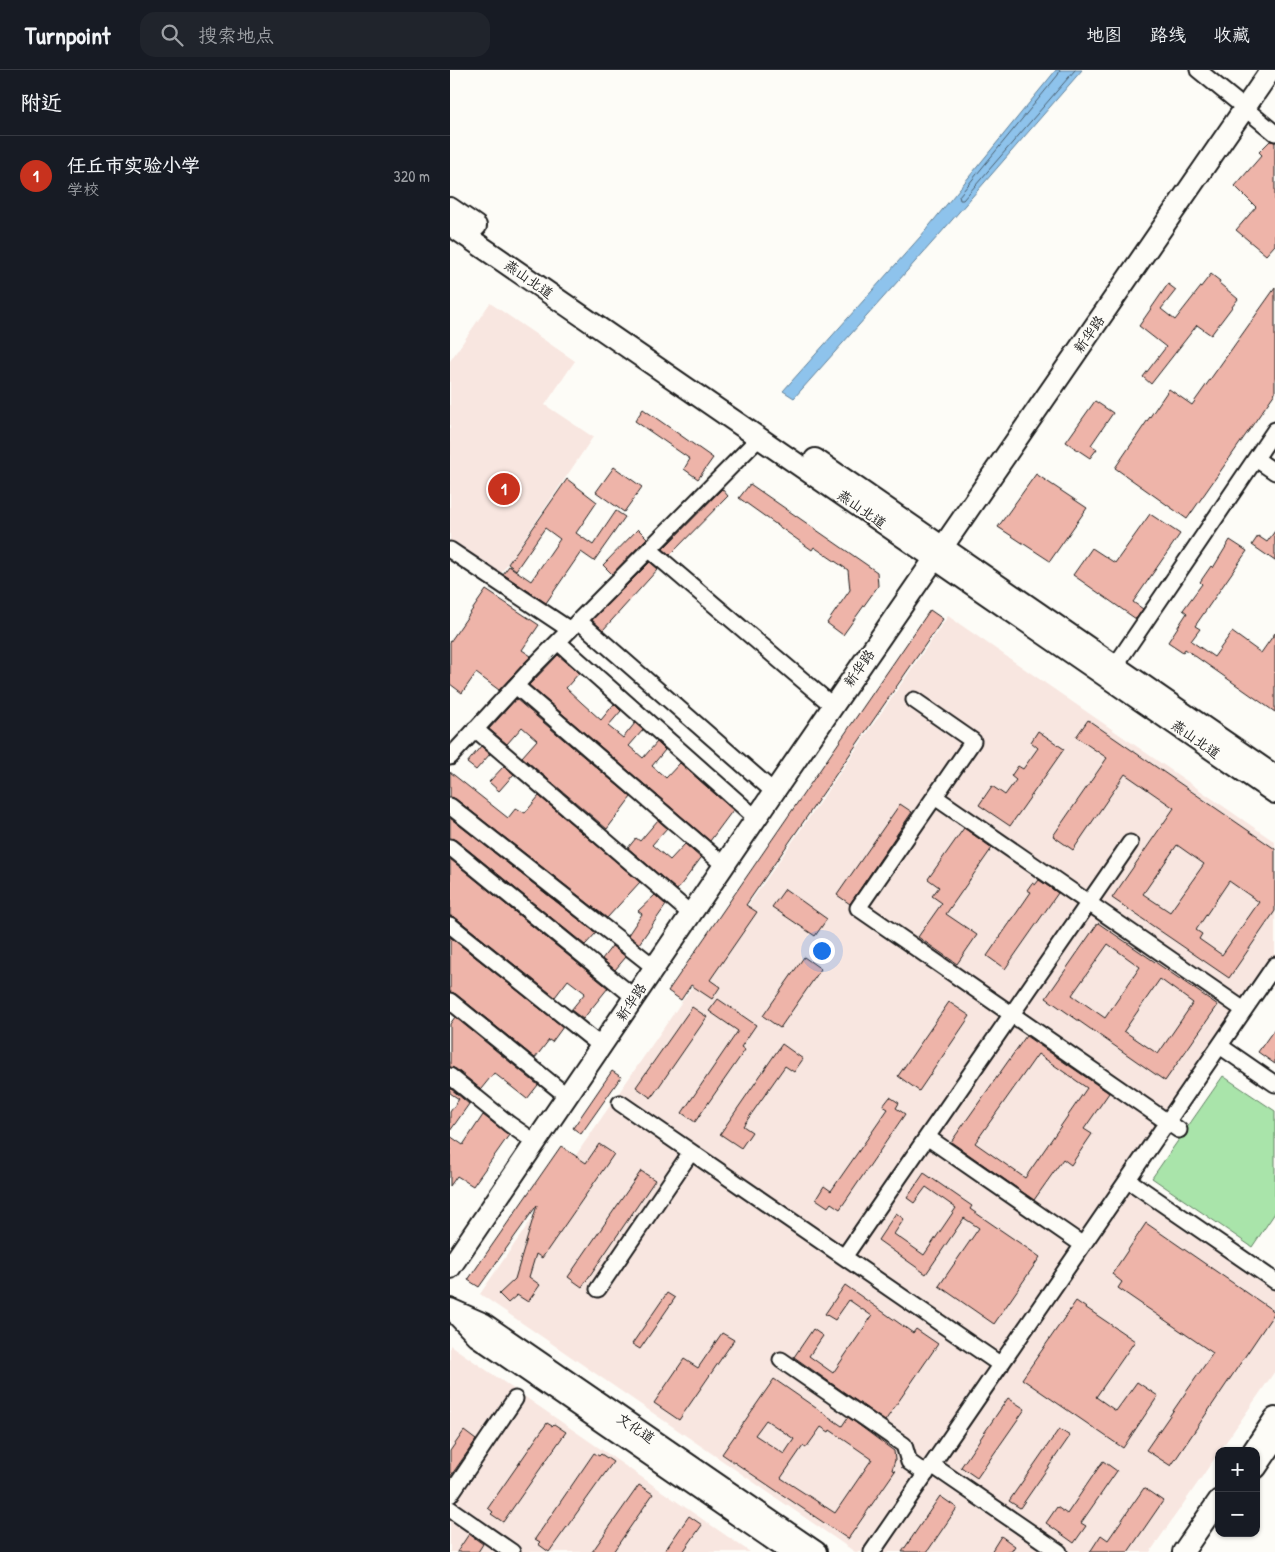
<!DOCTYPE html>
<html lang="zh">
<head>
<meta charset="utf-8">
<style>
	:root { --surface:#171b24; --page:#20242c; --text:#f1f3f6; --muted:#9ea1a6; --line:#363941; --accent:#c8321e }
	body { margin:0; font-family:"Patrick Hand","LXGW WenKai TC",sans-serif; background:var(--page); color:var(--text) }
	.controls { position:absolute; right:15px; bottom:15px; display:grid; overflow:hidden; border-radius:10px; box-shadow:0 1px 4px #0004 }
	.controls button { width:45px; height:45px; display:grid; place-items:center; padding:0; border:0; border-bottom:1px solid var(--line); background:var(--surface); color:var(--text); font:25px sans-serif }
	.you { position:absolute; left:371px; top:880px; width:18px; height:18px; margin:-12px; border:4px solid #fff; border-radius:50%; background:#1a73e8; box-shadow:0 0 0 8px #1a73e833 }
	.badge { display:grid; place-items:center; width:32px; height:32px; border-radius:50%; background:var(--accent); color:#fff; font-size:16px; font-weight:700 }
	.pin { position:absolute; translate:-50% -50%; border:2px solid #fff; box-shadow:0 1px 5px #0006 }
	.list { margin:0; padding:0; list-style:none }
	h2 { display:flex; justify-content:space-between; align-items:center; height:65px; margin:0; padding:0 20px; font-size:21px }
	h2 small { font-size:16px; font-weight:400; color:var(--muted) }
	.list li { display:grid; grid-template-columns:32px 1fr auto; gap:15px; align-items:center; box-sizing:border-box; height:80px; padding:0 20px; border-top:1px solid var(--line) }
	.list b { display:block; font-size:19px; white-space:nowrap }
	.list p { margin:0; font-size:16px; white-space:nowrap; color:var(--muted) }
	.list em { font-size:16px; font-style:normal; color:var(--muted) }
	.icon { flex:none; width:28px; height:28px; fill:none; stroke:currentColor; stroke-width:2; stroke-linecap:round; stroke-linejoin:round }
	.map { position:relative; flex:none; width:825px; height:1482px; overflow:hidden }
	header { display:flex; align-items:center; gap:30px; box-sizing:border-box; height:70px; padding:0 25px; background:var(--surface); border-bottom:1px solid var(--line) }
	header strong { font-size:24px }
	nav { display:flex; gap:28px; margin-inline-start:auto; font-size:18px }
	.search { width:350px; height:45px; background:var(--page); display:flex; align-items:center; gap:12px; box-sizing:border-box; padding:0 18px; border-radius:15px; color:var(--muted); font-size:19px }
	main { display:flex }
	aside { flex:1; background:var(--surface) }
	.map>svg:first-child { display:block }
</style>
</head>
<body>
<header>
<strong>Turnpoint</strong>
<div class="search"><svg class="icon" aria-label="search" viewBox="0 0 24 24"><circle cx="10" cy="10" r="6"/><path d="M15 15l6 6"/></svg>搜索地点</div>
<nav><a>地图</a><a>路线</a><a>收藏</a></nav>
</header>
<main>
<aside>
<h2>附近<small></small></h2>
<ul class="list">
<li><span class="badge">1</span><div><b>任丘市实验小学</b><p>学校</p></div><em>320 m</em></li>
</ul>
</aside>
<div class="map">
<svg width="825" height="1482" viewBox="0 0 825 1482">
	<rect width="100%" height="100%" fill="#fdfcf7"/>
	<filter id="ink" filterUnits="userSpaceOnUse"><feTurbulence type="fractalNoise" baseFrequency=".02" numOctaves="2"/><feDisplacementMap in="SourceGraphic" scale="10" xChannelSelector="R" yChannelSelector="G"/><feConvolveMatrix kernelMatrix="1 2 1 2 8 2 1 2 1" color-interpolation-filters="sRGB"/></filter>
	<g filter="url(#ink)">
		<!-- built -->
		<path fill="#f8e6e0" d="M40 233 125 291 95 335 143 367 50 505 0 471V291Z
			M498 546 825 772V907L688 1106 825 1201V1301L700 1482H405L30 1224Z
			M0 1275 300 1482H0Z"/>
		<!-- green -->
		<path fill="#a9e4aa" stroke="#628063" d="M773 1006 825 1041V1143L802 1177 702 1108Z"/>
		<!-- water -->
		<path fill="#8ec3ec" stroke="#608099" d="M606 0H632L489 165 344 328 333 321 471 166Z"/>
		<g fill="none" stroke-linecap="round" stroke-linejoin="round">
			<!-- shore -->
			<path stroke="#4a5f6f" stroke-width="1" d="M610 0 608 5 509 126 510 130H513L625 0"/>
		</g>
		<!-- building -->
		<path fill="#eeb4a9" stroke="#1c1c1c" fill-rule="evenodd" d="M820 71 825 72V175L816 185 786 160 806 137 785 116 812 85 809 82Z
			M761 204 770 211 769 213 788 229 761 265 747 255 701 314 693 307 716 277 689 256 718 214 726 220 711 239 725 250Z
			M825 218V323L737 449 665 398 719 319 742 335Z
			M645 331 663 343 641 375 647 379 640 388 616 372Z
			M193 339 263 388 248 409 234 399 240 389 185 351Z
			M164 397 192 417 174 442 146 422Z
			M586 404 637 438 600 491 548 457Z
			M117 409 147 432 126 463 143 475 166 441 175 447 144 491 131 482 96 533 53 504 59 496 81 511 110 469 95 458 66 500 58 494Z
			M300 414 427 502 428 516 393 565 377 553 400 520 398 500 364 477 362 480 289 428Z
			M272 419 278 426 220 485 213 479Z
			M700 444 730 464 683 532 693 539 686 549 623 505 642 478 665 493Z
			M188 459 197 468 162 504 153 495Z
			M825 461V491L802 475 808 466 817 472Z
			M780 470 797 481 745 556 750 559 741 571 764 587 782 562 811 583 825 563V642L735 579 733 582 718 572 737 543 733 540 752 514 750 512 761 496 763 498Z
			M200 492 208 499 153 560 142 550Z
			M36 520 89 555 72 580 81 586 49 620 26 603 12 623 0 614V572Z
			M480 540 493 549 296 835 307 842 260 910 270 917 262 929 241 915 231 930 218 921Z
			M108 585 129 603 116 618 132 633 151 650 164 634 171 641 158 656 173 668 185 653 193 660 179 676 193 688 207 672 215 680 202 696 216 708 230 693 283 740 260 771 79 615Z
			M66 629 181 727 157 759 72 687 87 670 72 657 57 674 39 659Z
			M638 650 825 779V841L779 908 662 828 724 738 675 704 623 780 603 766 657 688 626 667ZM727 775 754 794 720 842 693 824ZM779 811 809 832 772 885 749 869 752 864 746 860Z
			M588 661 614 679 560 756 529 735 542 716 555 725 566 710 561 706 568 696 573 699 588 678 581 672Z
			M31 676 40 684 26 700 17 693Z
			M54 696 64 704 49 721 39 712Z
			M0 702 58 748 66 738 75 743 89 726 190 812 157 848 6 729 0 727Z
			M450 734 462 742 400 834 387 825Z
			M0 748 146 863 135 875 6 770 0 768Z
			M208 750 217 758 202 775 220 790 235 774 251 788 227 820 178 778 186 768 190 771Z
			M514 758 542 778 496 844 527 865 507 894 468 867 492 833 482 826 489 817 478 809Z
			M0 789 158 918 133 949 121 940 135 923 118 910 105 927 6 848 0 846Z
			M589 810 608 823 555 899 537 886 581 822 577 820 582 813 585 815Z
			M335 819 377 849 365 866 322 837Z
			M205 825 216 835 189 874 178 865 192 844 188 841Z
			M648 853 768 935 715 1011 596 928ZM658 874 690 897 655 948 622 925ZM710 909 743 933 708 984 674 961Z
			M0 867 113 957 102 972 99 970 85 988 6 924 0 922Z
			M162 876 176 887 165 900 152 889Z
			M354 887 371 899 330 958 313 946Z
			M268 929 306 955 291 977 295 980 245 1052 232 1043 288 961 259 941Z
			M499 932 520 946 469 1021 448 1006Z
			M242 937 257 947 201 1028 186 1017Z
			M5 947 88 1015 77 1029 44 1003 31 1019 6 999 0 997V954Z
			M825 958V994L808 982Z
			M576 966 659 1023 634 1059 642 1064 621 1095 613 1089 584 1130 501 1072ZM588 984 637 1018 575 1108 525 1073Z
			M332 974 353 989 344 1002 335 996 293 1056 302 1062 291 1078 270 1064Z
			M162 1001 171 1007 131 1064 123 1058Z
			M0 1018 19 1034 0 1061V1042L9 1029 0 1023Z
			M440 1027 449 1033 446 1038 455 1044 390 1139 381 1133 378 1137 366 1129 374 1116 381 1121 438 1039 433 1036Z
			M33 1045 59 1065 23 1116 7 1106 0 1116V1066L13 1075Z
			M149 1074 164 1084 92 1188 86 1184 79 1207 90 1215 78 1232 67 1225 58 1233 49 1224 65 1209 87 1135 29 1217 18 1210 111 1076 136 1093Z
			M191 1101 205 1110 132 1217 118 1207Z
			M474 1103 522 1136 520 1139 590 1187 544 1254 489 1216 529 1158 514 1148 476 1204 428 1170 446 1143 454 1149 444 1164 474 1185 506 1138 476 1117 464 1133 457 1128Z
			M696 1153 825 1242 721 1396 696 1380 763 1283 668 1218 672 1212 662 1204Z
			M395 1215 463 1263 466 1259 488 1274 435 1351 344 1287 363 1259 373 1266 359 1286 383 1303 422 1246 399 1230 385 1250 375 1244Z
			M217 1223 225 1228 190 1279 182 1274Z
			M626 1231 685 1271 646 1327 666 1341 687 1312 708 1326 673 1378 572 1309Z
			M272 1263 284 1270 229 1350 204 1333 234 1289 248 1298Z
			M324 1309 392 1356 398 1347 444 1381 445 1390 442 1400 445 1401 398 1469 272 1384ZM316 1350 344 1369 334 1384 305 1365ZM371 1357 379 1362 380 1360 422 1389 385 1443 331 1408 353 1376 356 1378Z
			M558 1328 575 1339 527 1408 511 1397Z
			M97 1353 102 1356 104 1354 116 1362 53 1452 41 1444 43 1442 38 1438Z
			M609 1359 620 1366 570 1438 559 1431Z
			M14 1361 26 1370 0 1407V1381Z
			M144 1383 149 1386 151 1384 163 1392 99 1482 88 1474 90 1472 85 1469Z
			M653 1391 667 1401 631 1453 636 1456 624 1473 596 1453 607 1437 617 1444Z
			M189 1415 203 1424 163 1482H142Z
			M694 1418 713 1431 678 1482H640L651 1465 658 1470Z
			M490 1426 507 1438 477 1482H452Z
			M239 1446 252 1455 233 1482H214Z
			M19 1464 33 1474 28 1482H7Z
			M551 1466 565 1476 561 1482H541Z"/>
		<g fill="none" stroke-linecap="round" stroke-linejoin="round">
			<defs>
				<path id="minor" d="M748 0 825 63
					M806 389 825 402
					M0 480 120 560
					M200 480 383 636
					M129 551 324 722
					M108 572 306 748
					M665 596 825 360
					M66 616 274 795
					M464 630 523 671 408 838 729 1060
					M25 659 241 844
					M0 687 82 598 309 368
					M485 727 794 940
					M0 736 204 897
					M0 777 184 927
					M0 855 151 976
					M0 931 117 1026
					M770 976 825 1014
					M0 1006 59 1054 85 1072
					M170 1033 551 1295
					M477 1067 633 1175
					M678 1110 825 1211
					M394 1187 680 773
					M148 1219 241 1082
					M331 1290 454 1375 459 1392 476 1404
					M482 1395 609 1482
					M0 1425 65 1329
					M0 1439 62 1482
					M422 1482 825 895"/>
				<path id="major" d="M0 138 26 156
					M0 155 825 723
					M365 389 825 706
					M0 1198 324 722 821 0
					M0 1239 34 1254 366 1482
					M9 1247 27 1266 341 1482
					M803 1381 825 1348
					M806 1398 825 1370
					M733 1482 769 1430"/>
			</defs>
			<!-- minor casing -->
			<use href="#minor" stroke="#1c1c1c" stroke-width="19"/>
			<!-- major casing -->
			<use href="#major" stroke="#1c1c1c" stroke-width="24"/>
			<!-- minor -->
			<use href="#minor" stroke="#fdfcf7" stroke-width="15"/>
			<!-- major -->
			<use href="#major" stroke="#fdfcf7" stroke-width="20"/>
		</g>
	</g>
	<g text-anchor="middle" stroke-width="4" stroke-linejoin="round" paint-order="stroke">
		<!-- street labels -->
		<g font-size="14" fill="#1c1c1c" stroke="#fdfcf7">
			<text transform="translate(79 209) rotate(35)" y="5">燕山北道</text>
			<text transform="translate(639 264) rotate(-55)" y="5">新华路</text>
			<text transform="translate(412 439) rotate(35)" y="5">燕山北道</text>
			<text transform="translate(409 598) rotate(-55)" y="5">新华路</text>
			<text transform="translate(746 669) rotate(35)" y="5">燕山北道</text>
			<text transform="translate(181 932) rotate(-56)" y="5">新华路</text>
			<text transform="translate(186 1358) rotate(34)" y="5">文化道</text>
		</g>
	</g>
</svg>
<div class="controls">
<button>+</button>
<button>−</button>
</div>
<div class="you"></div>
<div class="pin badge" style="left:54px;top:419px">1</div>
</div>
</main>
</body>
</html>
